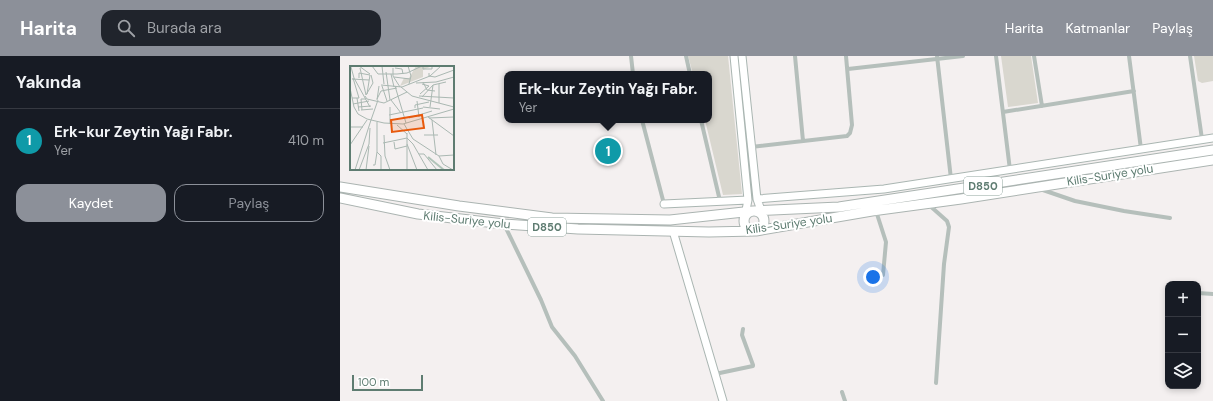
<!DOCTYPE html>
<html lang="tr">
<head>
<meta charset="utf-8">
<style>
	:root { --surface:#171b24; --page:#20242c; --text:#f1f3f6; --muted:#9ea1a6; --line:#363941; --accent:#8c9099 }
	body { margin:0; font-family:"DM Sans",sans-serif; background:var(--page); color:var(--text) }
	.controls { position:absolute; right:12px; bottom:12px; display:grid; overflow:hidden; border-radius:8px; box-shadow:0 2px 6px #0003 }
	.controls button { width:36px; height:36px; display:grid; place-items:center; padding:0; border:0; border-bottom:1px solid var(--line); background:var(--surface); color:var(--text); font:20px sans-serif }
	.scale { position:absolute; left:12px; bottom:10px; width:71px; box-sizing:border-box; padding-left:4px; border:2px solid #5e7c71; border-top:0; font-size:11px; line-height:14px; white-space:nowrap; color:#5e7c71; -webkit-text-stroke:3px #fff; paint-order:stroke }
	.you { position:absolute; left:533px; top:221px; width:14px; height:14px; margin:-10px; border:3px solid #fff; border-radius:50%; background:#1a73e8; box-shadow:0 0 0 6px #1a73e833 }
	.badge { display:grid; place-items:center; width:26px; height:26px; border-radius:50%; background:var(--accent); color:#fff; font-size:13px; font-weight:700 }
	.pin { position:absolute; translate:-50% -50%; border:2px solid #fff; box-shadow:0 1px 4px #0006 }
	.popup { position:absolute; left:164px; top:15px; width:208px; height:52px; box-sizing:border-box; display:grid; place-content:center; border-radius:8px; background:var(--surface); filter:drop-shadow(0 1px 3px #0005); font-size:13px; white-space:nowrap; color:var(--muted) }
	.popup b { font-size:15px; color:var(--text) }
	.popup::after { content:''; position:absolute; left:50%; top:100%; margin-left:-8px; border:8px solid transparent; border-top-color:var(--surface) }
	.list { margin:0; padding:0; list-style:none }
	h2 { display:flex; justify-content:space-between; align-items:center; height:52px; margin:0; padding:0 16px; font-size:17px }
	h2 small { font-size:13px; font-weight:400; color:var(--muted) }
	.list li { display:grid; grid-template-columns:26px 1fr auto; gap:12px; align-items:center; box-sizing:border-box; height:64px; padding:0 16px; border-top:1px solid var(--line) }
	.list b { display:block; font-size:15px; white-space:nowrap }
	.list p { margin:0; font-size:13px; white-space:nowrap; color:var(--muted) }
	.list em { font-size:13px; font-style:normal; color:var(--muted) }
	.actions { display:flex; gap:8px; padding:12px 16px }
	.actions a { flex:1; padding:9px 0; border:1px solid var(--accent); border-radius:12px; text-align:center; font-size:14px; color:var(--accent) }
	.actions .main { background:var(--accent); color:#fff }
	.icon { flex:none; width:22px; height:22px; fill:none; stroke:currentColor; stroke-width:2; stroke-linecap:round; stroke-linejoin:round }
	.map { position:relative; flex:none; width:873px; height:345px; overflow:hidden }
	header { display:flex; align-items:center; gap:24px; box-sizing:border-box; height:56px; padding:0 20px; background:var(--accent); color:#fff }
	header strong { font-size:19px }
	nav { display:flex; gap:22px; margin-inline-start:auto; font-size:14px }
	.search { width:280px; height:36px; background:var(--page); display:flex; align-items:center; gap:10px; box-sizing:border-box; padding:0 14px; border-radius:12px; color:var(--muted); font-size:15px }
	main { display:flex }
	aside { flex:1; background:var(--surface) }
	.map>svg:first-child { display:block }
</style>
</head>
<body>
<header>
<strong>Harita</strong>
<div class="search"><svg class="icon" aria-label="search" viewBox="0 0 24 24"><circle cx="10" cy="10" r="6"/><path d="M15 15l6 6"/></svg>Burada ara</div>
<nav><a>Harita</a><a>Katmanlar</a><a>Paylaş</a></nav>
</header>
<main>
<aside>
<h2>Yakında<small></small></h2>
<ul class="list">
<li><span class="badge" style="background:#0f9aa8">1</span><div><b>Erk-kur Zeytin Yağı Fabr.</b><p>Yer</p></div><em>410 m</em></li>
</ul>
<div class="actions"><a class="main">Kaydet</a><a>Paylaş</a></div>
</aside>
<div class="map">
<svg width="873" height="345" viewBox="0 0 873 345">
	<rect width="100%" height="100%" fill="#f4f0f0"/>
	<!-- green -->
	<path fill="#d9d7cf" d="M348 0H388L402 138 383 139 365 64H369V18H353Z
		M661 0H691L698 47 668 51Z
		M854 0H873V25L862 27 858 25Z"/>
	<g fill="none" stroke-linecap="round" stroke-linejoin="round">
		<defs>
			<path id="secondary" d="M394 0 408 144 405 159
				M402 0 417 143 423 160
				M417 143 544 133 873 82
				M324 148 408 144
				M333 175 383 345"/>
			<path id="highway" d="M0 131 119 150 212 162 330 164 413 155 499 151 873 94
				M0 142 78 158 164 168 238 173 369 176 416 175 532 155 621 143 873 104
				M404 165a10 10 0 1 1 20 0a10 10 0 1 1-20 0Z"/>
		</defs>
		<!-- secondary casing -->
		<use href="#secondary" stroke="#aab6b2" stroke-width="9"/>
		<!-- highway casing -->
		<use href="#highway" stroke="#abb4b1" stroke-width="11"/>
		<!-- street -->
		<path stroke="#b5bfbb" stroke-width="4" d="M291 0 293 18
			M346 0 350 18
			M455 0 463 85
			M597 0 611 123
			M656 0 670 114
			M694 0 702 50
			M789 0 801 93
			M850 0 862 83
			M508 13 623 0
			M663 56 794 35
			M302 64 324 148
			M361 64 380 145
			M411 91 507 80 510 77 512 69 506 0
			M700 133 735 145 784 155 830 162
			M589 149 607 165 609 171 604 208 596 327
			M536 155 546 186 543 219
			M164 168 201 244 212 271 235 300 263 345
			M858 237 873 238
			M375 318 413 310V309L402 279 403 273
			M502 336 505 345"/>
		<!-- secondary -->
		<use href="#secondary" stroke="#fff" stroke-width="7"/>
		<!-- highway -->
		<use href="#highway" stroke="#fff" stroke-width="9"/>
	</g>
	<g text-anchor="middle" stroke-width="4" stroke-linejoin="round" paint-order="stroke">
		<!-- shield labels -->
		<g fill="#fff" stroke="#8ea39c" stroke-width="1">
			<rect x="624" y="121" width="38" height="18" rx="3"/>
			<rect x="188" y="162" width="38" height="18" rx="3"/>
		</g>
		<g font-size="11" font-weight="bold" fill="#5e7c71">
			<text x="643" y="134">D850</text>
			<text x="207" y="175">D850</text>
		</g>
		<!-- street labels -->
		<g font-size="12" fill="#5e7c71" stroke="#fff">
			<text transform="translate(770 119) rotate(-9)" y="4">Kilis-Suriye yolu</text>
			<text transform="translate(127 164) rotate(6)" y="4">Kilis-Suriye yolu</text>
			<text transform="translate(449 168) rotate(-8)" y="4">Kilis-Suriye yolu</text>
		</g>
	</g>
	<!-- overview -->
	<g transform="translate(10 10)">
		<rect width="104" height="104" fill="#f4f0f0"/>
		<path d="M66 0H82L73 4V11L50 20 54 12H59Z" fill="#d9d7cf"/>
		<path fill="none" stroke="#b1c4b9" stroke-width="2" d="M78 91 94 104"/>
		<path fill="none" stroke="#aab8b2" stroke-width="1" d="M9 0 20 8M22 0 28 8H47L57 7 72 0M32 0 34 18M58 0 61 10 59 18M73 0V3H82V0M1 1 4 12 20 41M10 2 16 29M43 2V10L50 21M45 2 52 3 53 8M36 6 40 34M79 7V10L85 11 104 4M41 8 44 21M44 11 60 13M9 12V7L20 9M2 13 19 14M73 16 77 24 85 25M66 17 86 16 104 11M31 19 52 21M32 20 37 35M45 20 56 57M51 21 62 30 104 41M52 21 80 10 91 0M0 22 4 41 8 48 17 53 34 57 53 58 104 43M17 28 20 9M70 28 79 20 72 18M16 29 23 17 21 9M15 30 17 33 34 37 57 26M69 30 104 32M72 31 83 19 96 16M2 32H9L3 12M7 32 9 45M27 33 31 25 47 22M27 34 29 20M41 34 51 47M67 35 69 51M89 37V18M3 38 19 35M8 41 21 40M40 41V58M73 41 90 43M80 41 83 19M65 42V39L79 36M11 44 23 43M12 44 11 33H16M39 49 73 42M78 51 104 70M59 52 82 45M79 52 104 51M21 54 28 34M82 54 86 89M27 56V86L31 90V104M54 58 63 73 89 90 93 98 103 104M47 59 57 68M0 61H13M34 69 35 90 40 104M74 69H88M57 72 63 78 78 104M44 76 45 83 57 80M33 77 57 72M57 78 67 104M0 79 17 54M69 88H74L87 104M89 90 104 89M23 99H25L27 86M5 104 21 54M9 104 19 78 20 62M16 104 19 80M57 104V67"/>
		<path fill="#e8590c" fill-opacity="0.15" stroke="#e8590c" stroke-width="2" d="M72 49 74 62 42 66 41 54Z"/>
		<rect width="104" height="104" fill="none" stroke="#5e7c71" stroke-width="2"/>
	</g>
</svg>
<div class="controls">
<button>+</button>
<button>−</button>
<button><svg class="icon" aria-label="layers" viewBox="0 0 24 24"><path d="M12 4l9 5-9 5-9-5zM3 14l9 5 9-5"/></svg></button>
</div>
<div class="scale">100 m</div>
<div class="you"></div>
<div class="pin badge" style="left:268px;top:95px;background:#0f9aa8">1</div>
<div class="popup"><b>Erk-kur Zeytin Yağı Fabr.</b>Yer</div>
</div>
</main>
</body>
</html>
